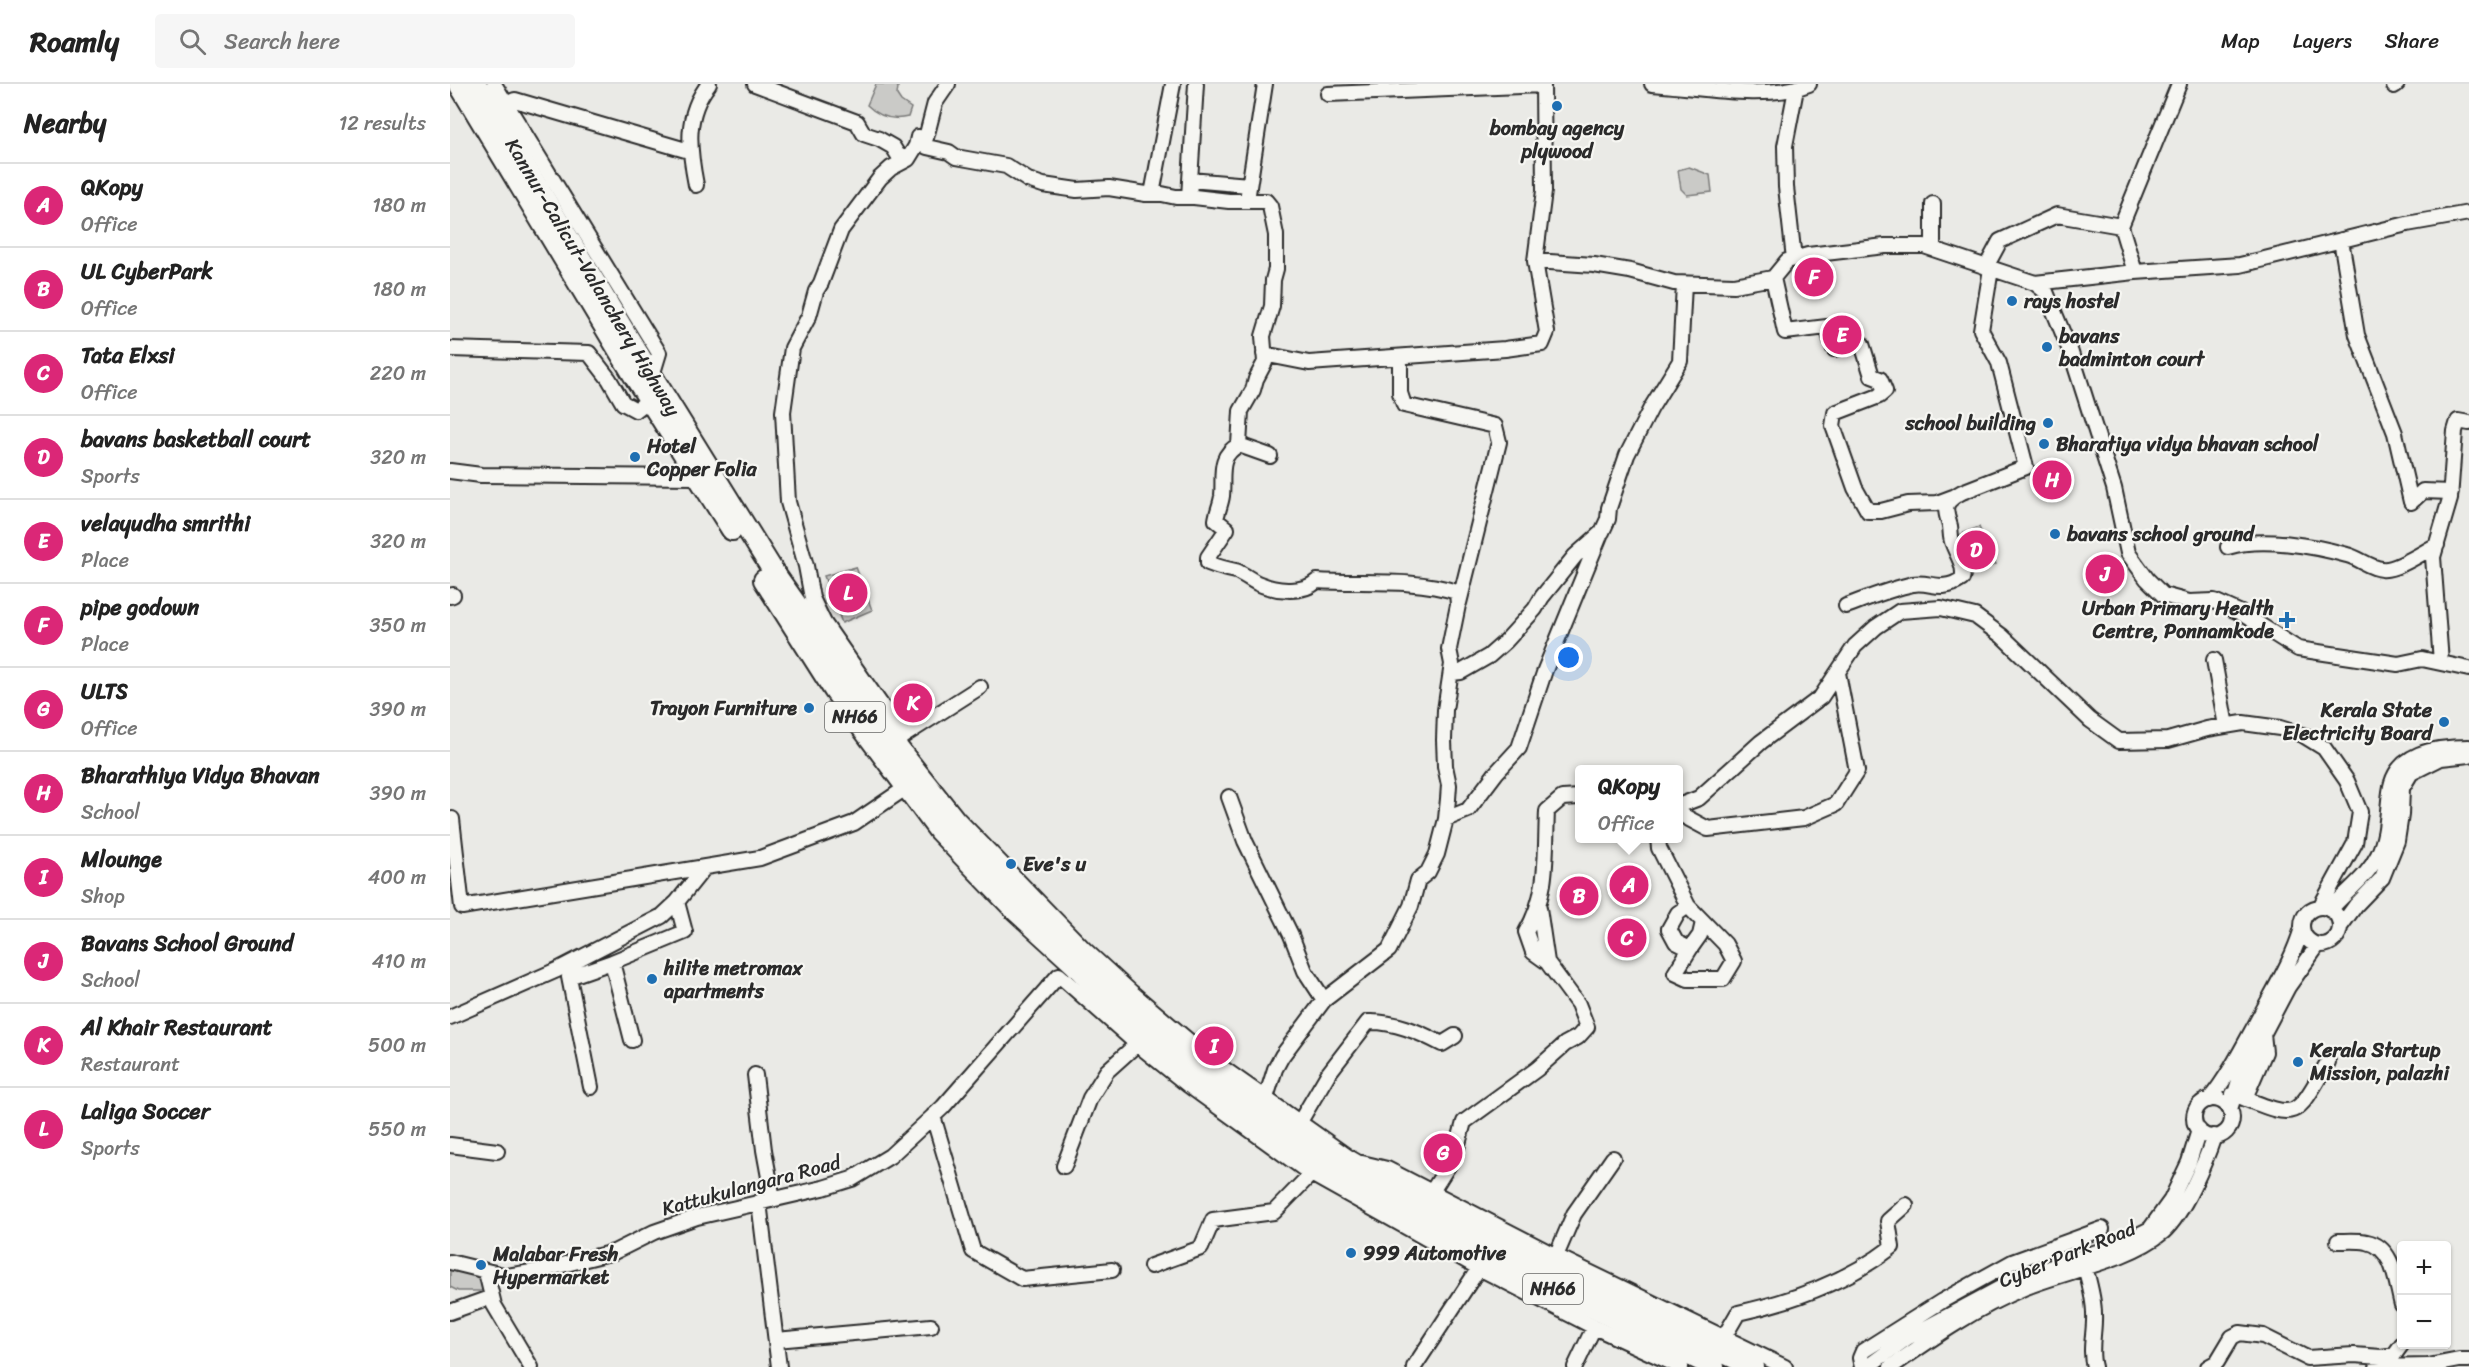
<!DOCTYPE html>
<html lang="en">
<head>
<meta charset="utf-8">
<style>
	:root { --surface:#fff; --page:#f6f6f6; --text:#222; --muted:#767676; --line:#e0e0e0; --accent:#db2777 }
	body { margin:0; font-family:Sriracha,sans-serif; background:var(--page); color:var(--text) }
	.controls { position:absolute; right:18px; bottom:18px; display:grid; overflow:hidden; border-radius:6px; box-shadow:0 2px 4px #0004 }
	.controls button { width:54px; height:54px; display:grid; place-items:center; padding:0; border:0; border-bottom:2px solid var(--line); background:var(--surface); color:var(--text); font:30px sans-serif }
	.you { position:absolute; left:1119px; top:574px; width:21px; height:21px; margin:-15px; border:4px solid #fff; border-radius:50%; background:#1a73e8; box-shadow:0 0 0 9px #1a73e833 }
	.badge { display:grid; place-items:center; width:39px; height:39px; border-radius:50%; background:var(--accent); color:#fff; font-size:20px; font-weight:700 }
	.pin { position:absolute; translate:-50% -50%; border:3px solid #fff; box-shadow:0 2px 6px #0006 }
	.popup { position:absolute; left:1125px; top:681px; width:108px; height:78px; box-sizing:border-box; display:grid; place-content:center; border-radius:6px; background:var(--surface); filter:drop-shadow(0 2px 4px #0005); font-size:20px; white-space:nowrap; color:var(--muted) }
	.popup b { font-size:22px; color:var(--text) }
	.popup::after { content:''; position:absolute; left:50%; top:100%; margin-left:-12px; border:12px solid transparent; border-top-color:var(--surface) }
	.list { margin:0; padding:0; list-style:none }
	h2 { display:flex; justify-content:space-between; align-items:center; height:78px; margin:0; padding:0 24px; font-size:26px }
	h2 small { font-size:20px; font-weight:400; color:var(--muted) }
	.list li { display:grid; grid-template-columns:39px 1fr auto; gap:18px; align-items:center; box-sizing:border-box; height:84px; padding:0 24px; border-top:2px solid var(--line) }
	.list b { display:block; font-size:22px; white-space:nowrap }
	.list p { margin:0; font-size:20px; white-space:nowrap; color:var(--muted) }
	.list em { font-size:20px; font-style:normal; color:var(--muted) }
	.icon { flex:none; width:33px; height:33px; fill:none; stroke:currentColor; stroke-width:2; stroke-linecap:round; stroke-linejoin:round }
	.map { position:relative; flex:none; width:2019px; height:1283px; overflow:hidden }
	header { display:flex; align-items:center; gap:36px; box-sizing:border-box; height:84px; padding:0 30px; background:var(--surface); border-bottom:2px solid var(--line) }
	header strong { font-size:28px }
	nav { display:flex; gap:33px; margin-inline-start:auto; font-size:21px }
	.search { width:420px; height:54px; background:var(--page); display:flex; align-items:center; gap:15px; box-sizing:border-box; padding:0 21px; border-radius:6px; color:var(--muted); font-size:22px }
	main { display:flex }
	aside { flex:1; background:var(--surface) }
	.map>svg:first-child { display:block }
</style>
</head>
<body>
<header>
<strong>Roamly</strong>
<div class="search"><svg class="icon" aria-label="search" viewBox="0 0 24 24"><circle cx="10" cy="10" r="6"/><path d="M15 15l6 6"/></svg>Search here</div>
<nav><a>Map</a><a>Layers</a><a>Share</a></nav>
</header>
<main>
<aside>
<h2>Nearby<small>12 results</small></h2>
<ul class="list">
<li><span class="badge">A</span><div><b>QKopy</b><p>Office</p></div><em>180 m</em></li>
<li><span class="badge">B</span><div><b>UL CyberPark</b><p>Office</p></div><em>180 m</em></li>
<li><span class="badge">C</span><div><b>Tata Elxsi</b><p>Office</p></div><em>220 m</em></li>
<li><span class="badge">D</span><div><b>bavans basketball court</b><p>Sports</p></div><em>320 m</em></li>
<li><span class="badge">E</span><div><b>velayudha smrithi</b><p>Place</p></div><em>320 m</em></li>
<li><span class="badge">F</span><div><b>pipe godown</b><p>Place</p></div><em>350 m</em></li>
<li><span class="badge">G</span><div><b>ULTS</b><p>Office</p></div><em>390 m</em></li>
<li><span class="badge">H</span><div><b>Bharathiya Vidya Bhavan</b><p>School</p></div><em>390 m</em></li>
<li><span class="badge">I</span><div><b>Mlounge</b><p>Shop</p></div><em>400 m</em></li>
<li><span class="badge">J</span><div><b>Bavans School Ground</b><p>School</p></div><em>410 m</em></li>
<li><span class="badge">K</span><div><b>Al Khair Restaurant</b><p>Restaurant</p></div><em>500 m</em></li>
<li><span class="badge">L</span><div><b>Laliga Soccer</b><p>Sports</p></div><em>550 m</em></li>
</ul>
</aside>
<div class="map">
<svg width="2019" height="1283" viewBox="0 0 2019 1283">
	<rect width="100%" height="100%" fill="#eaeae6"/>
	<filter id="ink" filterUnits="userSpaceOnUse"><feTurbulence type="fractalNoise" baseFrequency=".0167" numOctaves="2"/><feDisplacementMap in="SourceGraphic" scale="12" xChannelSelector="R" yChannelSelector="G"/><feConvolveMatrix kernelMatrix="1 2 1 2 8 2 1 2 1" color-interpolation-filters="sRGB"/></filter>
	<g filter="url(#ink)">
		<!-- green -->
		<path fill="#cacac7" stroke="#7a7a79" stroke-width="1.5" d="M426 0H446L448 3 447 11 451 17 461 24 458 33C442 37 429 33 417 21Z
			M1239 83 1260 91 1262 108 1237 111 1231 105 1228 86Z
			M1529 443 1546 480 1523 490 1507 452Z
			M406 483 422 526 392 539 374 492Z
			M0 1184 32 1192 37 1207H8L0 1203Z"/>
		<g fill="none" stroke-linecap="round" stroke-linejoin="round">
			<defs>
				<path id="minor" d="M44 0 209 269 202 292
					M305 0 407 38 414 50 429 55 443 63 448 71 458 75
					M1093 0 1094 107 1085 177 1144 181 1180 187 1224 199 1284 201 1323 194 1337 177 1358 171 1435 162H1474L1585 199 1596 208 1621 269 1664 404 1678 469 1697 495 1713 511 1739 518 1764 517 1791 529 1848 565 1948 580 1972 575 2019 585
					M1202 0C1248 3 1317 17 1359 0
					M1944 2 1947 0
					M878 10 1093 1
					M56 20 65 16 239 67
					M468 53 477 63 499 68 506 73 556 82 578 96 593 101 627 106 659 104 696 110H712L726 113H744L779 117H816L820 122 826 151V185L823 196 822 222 813 252 815 278 806 295 803 306 791 327 789 361C767 372 774 392 772 412 771 420 767 428 766 436L777 445 758 473V479C768 483 776 485 786 487 793 490 800 495 807 499 823 506 852 511 867 497 913 500 962 494 1007 508L1008 521 999 565 1002 580 995 626 994 656 995 682 999 701 998 715 996 735 987 770 978 788 968 796 961 822 939 866 874 916 832 972 825 985 815 1017
					M468 53 476 54 485 19 498 0
					M740 96 799 101
					M246 101C239 65 234 31 259 0
					M702 110 723 0
					M739 113 746 0
					M797 116 815 0
					M1483 120V165
					M1671 142 1685 188 1790 181 1957 140 2019 129
					M1891 156 1907 251 1945 349 1961 418 1973 407 2001 408
					M1344 175 1336 103 1335 62 1346 5
					M1536 183 1550 157 1607 131 1671 142 1729 0
					M1323 194 1335 248 1377 243 1384 265 1406 259 1412 260 1422 292 1430 295 1435 307 1429 312 1385 329 1383 342 1405 404 1418 427H1431L1458 420 1487 419 1503 413
					M1585 199 1685 188
					M0 265 139 269 159 295 173 319 186 326 199 316
					M814 270 859 279 1055 265 1092 260 1097 248 1085 177
					M950 273V309L954 321 1045 342 1049 358 1009 519
					M789 361 820 372
					M0 387 31 391 248 393
					M1778 463C1810 452 1865 462 1897 471 1909 474 1920 484 1932 485 1946 487 1973 468 1987 461
					M0 512 3 511
					M1396 522C1418 514 1440 505 1463 500 1481 497 1491 509 1512 495 1516 483 1507 471 1503 460 1500 454 1501 448 1500 442 1494 423 1493 418 1512 408L1576 383 1549 279 1531 246 1541 185
					M1764 576 1776 642
					M1991 578 1983 473 2000 415 2005 347 2008 337 2019 339
					M1001 589 1011 588 1039 572 1056 557 1085 525 1092 513 1125 472 1152 448 1158 435 1159 424 1177 371 1201 324 1230 277 1234 200
					M455 651 441 635 374 539 362 514 356 482 338 418 333 328 342 264 359 232 366 207 371 199 391 146 430 94 441 84 458 75 466 62 468 53
					M447 656 530 603
					M779 713 795 757 841 851 855 887 874 916
					M1228 722 1249 714 1311 658 1371 613 1405 562 1426 543 1450 527 1491 524 1525 532 1552 552 1640 636 1669 657 1718 656 1757 645 1793 639 1830 644 1853 651 1874 664 1897 697 1910 728 1905 759 1870 823
					M1228 729 1258 745 1354 734 1386 720 1407 687 1388 589
					M996 735 1018 726 1046 689 1069 664 1095 586 1151 449
					M0 736 2 735 12 823 255 783
					M1208 754 1209 764 1238 822 1275 860 1284 877 1273 895H1238L1225 889 1240 865
					M1238 822 1228 829 1219 845 1226 858 1240 865 1250 851 1253 838
					M1852 842a19 19 0 1 1 38 0a19 19 0 1 1-38 0Z
					M1089 824 1097 878
					M1880 826C1896 807 1917 794 1928 771 1938 751 1937 729 1940 708 1945 668 1986 663 2019 663
					M1890 843 1906 821 1932 794 1947 757 1951 731 1952 704 1961 689 1991 674 2019 671
					M162 878 182 956
					M0 933 107 886 212 832 227 818 255 783 310 774 404 739 457 703
					M305 991 314 1066 323 1115
					M141 1003 119 893 162 878 235 848 227 818
					M1783 1010C1848 1035 1843 1039 1878 978
					M1795 1014 1815 968 1813 950
					M1744 1034a19 19 0 1 1 38 0a19 19 0 1 1-38 0Z
					M1759 1016C1780 990 1794 961 1810 932 1825 904 1843 875 1852 844
					M1780 1025 1790 994 1838 903 1868 861
					M483 1032 523 1167 572 1195 662 1186
					M848 1041 878 990 918 938C944 937 969 948 992 960L1005 952
					M0 1061 47 1067
					M912 1079 937 1085 1106 1172 1335 1283
					M614 1082 640 1014 657 987 687 960
					M981 1109 1005 1071 1014 1038 1087 985 1115 960 1128 953 1137 943 1128 920 1097 878 1083 868 1076 848C1099 810 1095 770 1097 727L1112 714 1130 713
					M309 1118 329 1283
					M1888 1157C1897 1157 1908 1156 1917 1158 1944 1163 1946 1199 1952 1221
					M1106 1172 1124 1130 1163 1074
					M0 1178 57 1192 88 1187 164 1168 204 1148 247 1133 373 1104 402 1095 440 1072 493 1023 609 891 687 960 738 1001 861 1090 1029 1184 1144 1243 1231 1283
					M701 1182 751 1164 763 1136 824 1128 861 1090
					M1635 1183C1639 1198 1644 1214 1644 1230 1645 1248 1639 1265 1644 1283
					M36 1188 44 1221 81 1283
					M0 1228 42 1213
					M1274 1253 1288 1229C1343 1217 1398 1197 1442 1163L1438 1137 1456 1121
					M326 1256 481 1242
					M964 1283 1029 1184
					M1125 1283 1144 1243
					M1412 1283 1410 1274 1413 1267 1492 1217 1562 1178 1652 1145
					M1417 1283 1457 1254 1569 1194 1668 1161 1700 1145 1721 1116 1739 1078 1749 1046
					M1441 1283C1482 1254 1527 1223 1574 1204 1615 1187 1680 1176 1713 1148 1734 1129 1755 1079 1764 1052
					M1758 1283 1767 1278 1782 1253 1790 1249 1813 1252 1857 1274 1904 1271 1931 1273 1944 1271 1952 1260
					M1927 1283 1978 1282 2009 1276H2019"/>
				<path id="highway" d="M9 0 186 295 282 446
					M26 0 179 255 325 490 443 658 505 736 633 868 680 911 759 978 896 1075 997 1134 1303 1283
					M314 496 384 606 489 747 566 827 624 880 663 921 746 990 886 1089 995 1152 1264 1283"/>
			</defs>
			<!-- minor casing -->
			<use href="#minor" stroke="#2b2b2b" stroke-width="18"/>
			<!-- highway casing -->
			<use href="#highway" stroke="#2b2b2b" stroke-width="24"/>
			<!-- minor -->
			<use href="#minor" stroke="#f6f6f2" stroke-width="14"/>
			<!-- highway -->
			<use href="#highway" stroke="#f6f6f2" stroke-width="20"/>
		</g>
	</g>
	<!-- markers -->
	<g fill="#1f6fb2" stroke="#f6f6f2" stroke-width="2">
		<circle cx="1107" cy="22" r="6"/>
		<circle cx="1562" cy="217" r="6"/>
		<circle cx="1597" cy="263" r="6"/>
		<circle cx="1598" cy="339" r="6"/>
		<circle cx="1594" cy="360" r="6"/>
		<circle cx="185" cy="373" r="6"/>
		<circle cx="1605" cy="450" r="6"/>
		<path d="M1834 527h6v6h6v6h-6v6h-6v-6h-6v-6h6z"/>
		<circle cx="359" cy="624" r="6"/>
		<circle cx="1994" cy="638" r="6"/>
		<circle cx="561" cy="780" r="6"/>
		<circle cx="202" cy="895" r="6"/>
		<circle cx="1848" cy="978" r="6"/>
		<circle cx="901" cy="1169" r="6"/>
		<circle cx="31" cy="1181" r="6"/>
	</g>
	<g text-anchor="middle" stroke-width="4.5" stroke-linejoin="round" paint-order="stroke">
		<!-- shield labels -->
		<g fill="#f6f6f2" stroke="#686867" stroke-width="1.5">
			<rect x="375" y="618" width="60" height="30" rx="4.5"/>
			<rect x="1073" y="1190" width="60" height="30" rx="4.5"/>
		</g>
		<g font-size="18" font-weight="bold" fill="#2b2b2b">
			<text x="405" y="639">NH66</text>
			<text x="1103" y="1211">NH66</text>
		</g>
		<!-- poi labels -->
		<g font-size="20" font-weight="bold" fill="#2b2b2b" stroke="#f6f6f2" text-anchor="start">
			<text x="1107" y="51" text-anchor="middle">bombay agency<tspan x="1107" dy="23">plywood</tspan></text>
			<text x="1574" y="224">rays hostel</text>
			<text x="1609" y="259">bavans<tspan x="1609" dy="23">badminton court</tspan></text>
			<text x="1586" y="346" text-anchor="end">school building</text>
			<text x="1606" y="367">Bharatiya vidya bhavan school</text>
			<text x="197" y="369">Hotel<tspan x="197" dy="23">Copper Folia</tspan></text>
			<text x="1617" y="457">bavans school ground</text>
			<text x="1824" y="531" text-anchor="end">Urban Primary Health<tspan x="1824" dy="23">Centre, Ponnamkode</tspan></text>
			<text x="347" y="631" text-anchor="end">Trayon Furniture</text>
			<text x="1982" y="633" text-anchor="end">Kerala State<tspan x="1982" dy="23">Electricity Board</tspan></text>
			<text x="573" y="787">Eve's u</text>
			<text x="214" y="891">hilite metromax<tspan x="214" dy="23">apartments</tspan></text>
			<text x="1860" y="973">Kerala Startup<tspan x="1860" dy="23">Mission, palazhi</tspan></text>
			<text x="913" y="1176">999 Automotive</text>
			<text x="43" y="1177">Malabar Fresh<tspan x="43" dy="23">Hypermarket</tspan></text>
		</g>
		<!-- street labels -->
		<g font-size="20" fill="#2b2b2b" stroke="#f6f6f2">
			<text transform="translate(143 193) rotate(59)" y="7">Kannur-Calicut-Valanchery Highway</text>
			<text transform="translate(301 1101) rotate(-15)" y="7">Kattukulangara Road</text>
			<text transform="translate(1617 1170) rotate(-22)" y="7">Cyber Park Road</text>
		</g>
	</g>
</svg>
<div class="controls">
<button>+</button>
<button>−</button>
</div>
<div class="you"></div>
<div class="pin badge" style="left:1179px;top:801px">A</div>
<div class="popup"><b>QKopy</b>Office</div>
<div class="pin badge" style="left:1129px;top:812px">B</div>
<div class="pin badge" style="left:1177px;top:854px">C</div>
<div class="pin badge" style="left:1526px;top:466px">D</div>
<div class="pin badge" style="left:1392px;top:251px">E</div>
<div class="pin badge" style="left:1364px;top:193px">F</div>
<div class="pin badge" style="left:993px;top:1069px">G</div>
<div class="pin badge" style="left:1602px;top:396px">H</div>
<div class="pin badge" style="left:764px;top:962px">I</div>
<div class="pin badge" style="left:1655px;top:490px">J</div>
<div class="pin badge" style="left:463px;top:619px">K</div>
<div class="pin badge" style="left:398px;top:509px">L</div>
</div>
</main>
</body>
</html>
